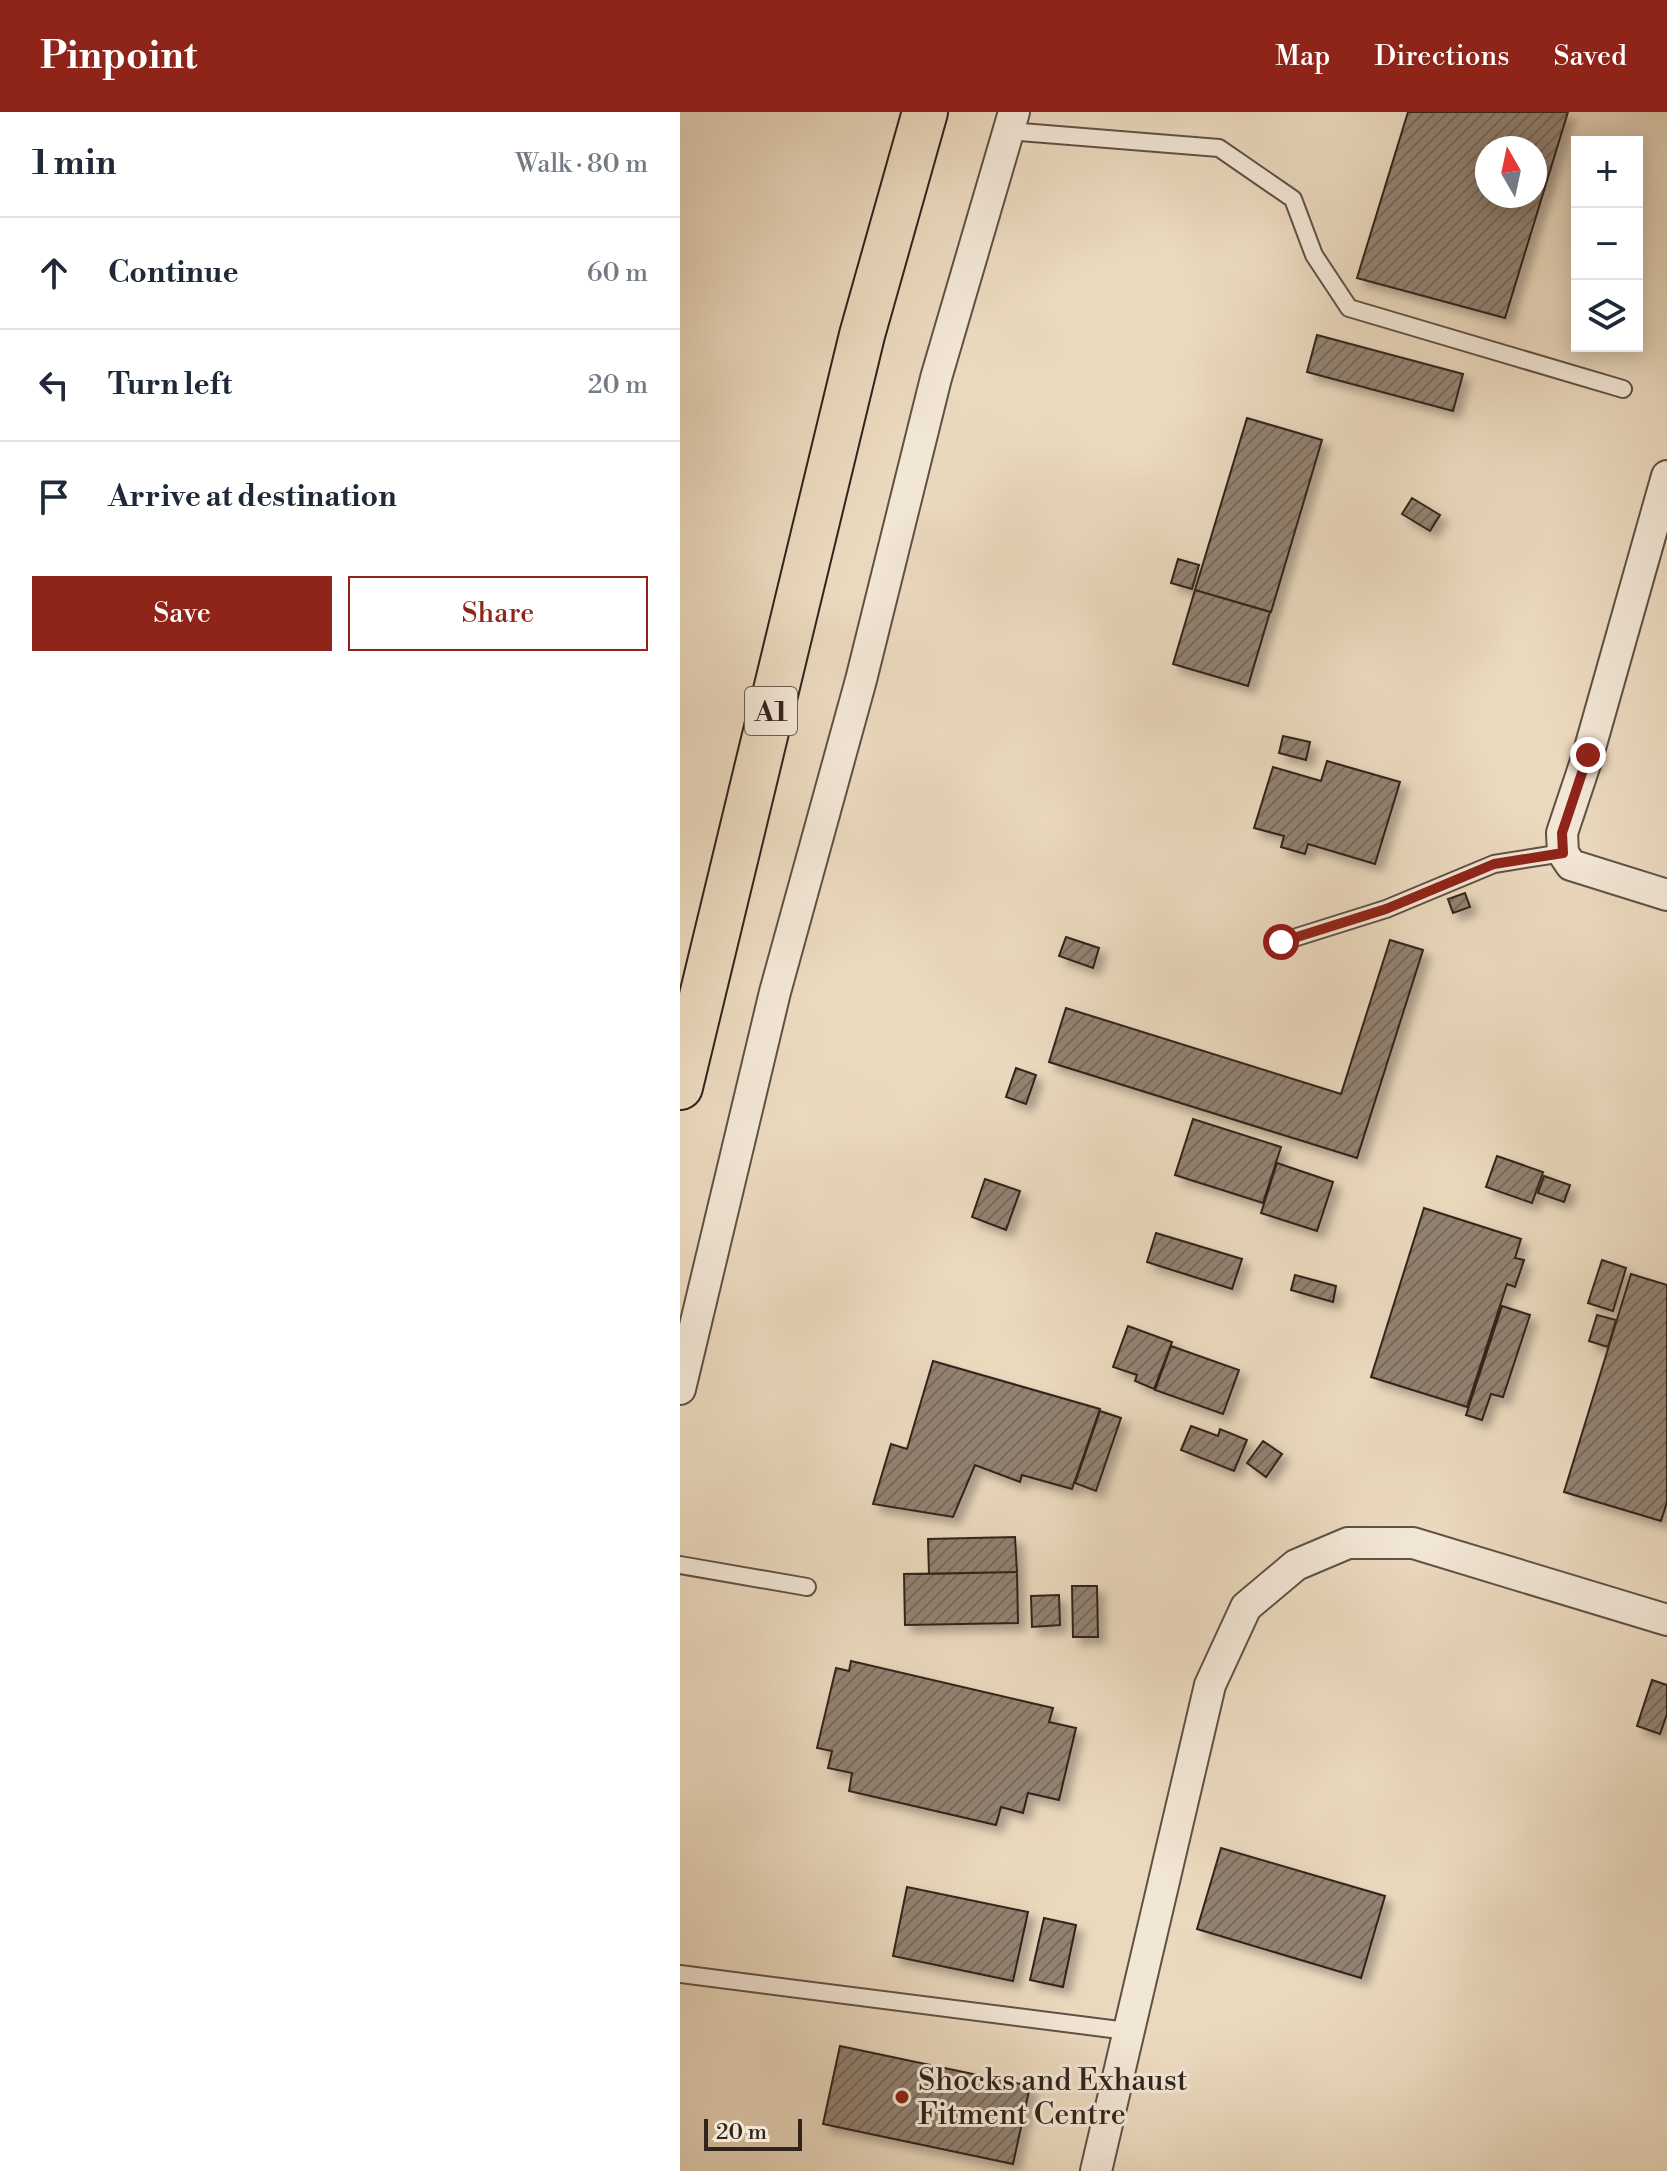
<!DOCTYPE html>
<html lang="en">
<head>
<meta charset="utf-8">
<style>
	:root { --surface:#fff; --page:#f2f2f3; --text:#1f2937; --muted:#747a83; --line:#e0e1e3; --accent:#8f2418 }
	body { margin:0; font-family:"Libre Bodoni",serif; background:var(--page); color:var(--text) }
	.controls { position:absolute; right:24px; top:24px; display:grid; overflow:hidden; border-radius:0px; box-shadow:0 4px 20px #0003 }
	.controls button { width:72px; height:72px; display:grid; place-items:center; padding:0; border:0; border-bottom:2px solid var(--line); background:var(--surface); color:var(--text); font:40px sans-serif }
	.compass { position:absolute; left:795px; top:24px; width:72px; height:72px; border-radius:50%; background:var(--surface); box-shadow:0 4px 20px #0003; rotate:351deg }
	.scale { position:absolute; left:24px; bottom:20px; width:98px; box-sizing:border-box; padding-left:8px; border:4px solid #31241d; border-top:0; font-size:22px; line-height:28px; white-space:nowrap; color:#31241d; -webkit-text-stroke:6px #f2e6d5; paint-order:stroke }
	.stop { position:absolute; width:24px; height:24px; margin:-18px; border:6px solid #8f2418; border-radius:50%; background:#fff }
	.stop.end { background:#8f2418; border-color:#fff; box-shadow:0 2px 8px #0008 }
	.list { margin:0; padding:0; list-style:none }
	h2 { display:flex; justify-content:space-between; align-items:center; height:104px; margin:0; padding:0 32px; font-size:34px }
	h2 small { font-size:26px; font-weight:400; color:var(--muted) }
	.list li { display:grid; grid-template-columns:52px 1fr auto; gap:24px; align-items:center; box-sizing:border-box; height:112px; padding:0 32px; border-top:2px solid var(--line) }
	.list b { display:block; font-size:30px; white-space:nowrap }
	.list em { font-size:26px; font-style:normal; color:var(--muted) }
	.actions { display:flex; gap:16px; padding:24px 32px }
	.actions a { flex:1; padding:18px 0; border:2px solid var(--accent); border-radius:0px; text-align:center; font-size:28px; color:var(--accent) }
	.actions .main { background:var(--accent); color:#fff }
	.icon { flex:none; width:44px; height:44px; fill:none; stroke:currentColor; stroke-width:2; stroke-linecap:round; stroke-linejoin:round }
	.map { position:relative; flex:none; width:987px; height:2059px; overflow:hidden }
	header { display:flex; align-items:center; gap:48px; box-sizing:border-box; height:112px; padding:0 40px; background:var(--accent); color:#fff }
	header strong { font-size:38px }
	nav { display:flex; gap:44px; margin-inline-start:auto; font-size:28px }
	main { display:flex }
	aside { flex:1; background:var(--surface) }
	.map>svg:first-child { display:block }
</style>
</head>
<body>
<header>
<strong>Pinpoint</strong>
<nav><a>Map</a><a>Directions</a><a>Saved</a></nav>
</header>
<main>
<aside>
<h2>1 min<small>Walk · 80 m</small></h2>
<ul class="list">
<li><svg class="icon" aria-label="ahead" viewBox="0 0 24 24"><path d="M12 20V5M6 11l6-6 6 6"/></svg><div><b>Continue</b></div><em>60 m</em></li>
<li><svg class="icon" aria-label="left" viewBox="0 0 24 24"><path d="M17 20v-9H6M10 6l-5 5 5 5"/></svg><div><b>Turn left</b></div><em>20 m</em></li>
<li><svg class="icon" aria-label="arrive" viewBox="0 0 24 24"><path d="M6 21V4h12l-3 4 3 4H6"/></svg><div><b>Arrive at destination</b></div></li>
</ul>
<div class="actions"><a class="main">Save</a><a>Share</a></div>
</aside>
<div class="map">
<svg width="987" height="2059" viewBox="0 0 987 2059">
	<defs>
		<pattern id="building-hatch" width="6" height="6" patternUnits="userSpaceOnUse" patternTransform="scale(2)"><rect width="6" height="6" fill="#928271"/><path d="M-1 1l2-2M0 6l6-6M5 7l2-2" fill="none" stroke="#786a5c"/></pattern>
		<filter id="shadow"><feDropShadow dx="7" dy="7" stdDeviation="4" flood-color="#0004"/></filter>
	</defs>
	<rect width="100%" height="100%" fill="#ebd9be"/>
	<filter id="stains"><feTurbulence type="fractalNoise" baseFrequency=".0025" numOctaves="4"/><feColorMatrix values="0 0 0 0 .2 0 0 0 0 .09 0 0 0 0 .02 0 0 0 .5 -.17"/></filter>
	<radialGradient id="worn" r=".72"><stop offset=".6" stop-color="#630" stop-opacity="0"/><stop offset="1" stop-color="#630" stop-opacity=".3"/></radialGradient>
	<!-- building -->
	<path fill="url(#building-hatch)" stroke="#31241d" stroke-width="2" fill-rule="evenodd" filter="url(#shadow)" d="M728 0H888L825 206 677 166ZM807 36H855V84H807Z
		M637 223 783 262 773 299 627 260Z
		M567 306 642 328 591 500 515 478Z
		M732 386 760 403 750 419 722 402Z
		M498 447 519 453 512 477 491 471Z
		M515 478 590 500 568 574 493 552Z
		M603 624 630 630 626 648 599 641Z
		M647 649 720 670 695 752 628 732 625 742 601 735 604 724 574 716 593 655 641 669Z
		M785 781 790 795 773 801 768 787Z
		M386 825 419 836 413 856 379 844Z
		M710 828 743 838 677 1046 369 950 386 896 661 982Z
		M336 956 356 963 346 992 326 985Z
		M513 1007 601 1035 583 1091 495 1063Z
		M817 1044 863 1060 852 1091 806 1075Z
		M597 1051 653 1070 637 1119 581 1101Z
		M864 1064 890 1073 884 1090 858 1081Z
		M305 1067 340 1079 326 1118 292 1105Z
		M744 1096 841 1127 835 1146 844 1148 835 1175 827 1172 787 1295 691 1265Z
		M476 1121 562 1147 552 1177 467 1150Z
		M922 1148 946 1156 933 1199 908 1191Z
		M951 1162 987 1173V1390L981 1409 884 1380Z
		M615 1163 656 1174 653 1190 611 1178Z
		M822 1194 850 1203 823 1285 811 1282 802 1308 786 1303Z
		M917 1203 936 1208 928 1235 909 1229Z
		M448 1214 492 1230 474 1277 455 1269 457 1263 433 1255Z
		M491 1234 559 1258 543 1302 475 1278Z
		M253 1249 420 1297 392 1377 342 1363 340 1370 295 1353 273 1405 193 1392 211 1332 227 1337Z
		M420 1299 441 1306 416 1379 395 1371Z
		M511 1314 538 1324 540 1317 567 1328 554 1359 501 1338Z
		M583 1329 602 1342 586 1365 567 1351Z
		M335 1425 337 1460 249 1462 248 1427Z
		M337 1460 338 1511 225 1513 224 1462Z
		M392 1474H417L418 1525H393Z
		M379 1483 380 1513 352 1515 351 1484Z
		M171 1549 373 1596 369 1610 396 1616 379 1688 348 1681 343 1701 321 1695 316 1713 169 1679 172 1661 148 1656 152 1639 137 1636 156 1556 169 1559Z
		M972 1568 987 1573V1602L980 1622 957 1614Z
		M541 1736 705 1784 681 1866 517 1817Z
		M227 1775 348 1800 333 1869 213 1844Z
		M364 1806 396 1813 383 1875 350 1868Z
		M160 1934 350 1974 333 2052 143 2012Z"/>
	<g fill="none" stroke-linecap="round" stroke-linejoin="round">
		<defs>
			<path id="lane" d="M328 19 539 36 613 87 634 143 669 196 943 277
				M601 830 706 797 814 752 883 741
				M0 1453 127 1475
				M0 1862 447 1919"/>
			<path id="street" d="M987 364 908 643 882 721 883 741 891 753 987 783
				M0 1277 95 880 181 568 256 266 334 0
				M416 2059 530 1573 566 1495 616 1453 668 1431H733L987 1508"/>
			<path id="highway" d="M0 975 182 223 245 0"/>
		</defs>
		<!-- lane casing -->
		<use href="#lane" stroke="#605145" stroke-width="20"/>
		<!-- street casing -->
		<use href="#street" stroke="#605145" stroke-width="34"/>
		<!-- highway casing -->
		<use href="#highway" stroke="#31241d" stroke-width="48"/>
		<!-- lane -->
		<use href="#lane" stroke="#f2e6d5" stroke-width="16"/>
		<!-- street -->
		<use href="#street" stroke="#f2e6d5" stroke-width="30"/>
		<!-- highway -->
		<use href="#highway" stroke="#ebd9be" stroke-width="44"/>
	</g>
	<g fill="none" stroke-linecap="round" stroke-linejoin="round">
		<!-- route -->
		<path stroke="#8f2418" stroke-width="10" d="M601 830 706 797 814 752 883 741 882 721 908 643"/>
	</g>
	<!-- markers -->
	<circle fill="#8f2418" stroke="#f2e6d5" stroke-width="3" cx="222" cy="1985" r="8"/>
	<g text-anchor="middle" stroke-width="6" stroke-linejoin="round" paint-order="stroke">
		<!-- shield labels -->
		<rect fill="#f2e6d5" stroke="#6b5e54" stroke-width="2" x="65" y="575" width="52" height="48" rx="6"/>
		<g font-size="28" font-weight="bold" fill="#31241d">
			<text x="91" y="609">A1</text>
		</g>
		<!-- poi labels -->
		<g font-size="30" fill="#31241d" stroke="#f2e6d5" text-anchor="start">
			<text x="238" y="1978">Shocks and Exhaust<tspan x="238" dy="34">Fitment Centre</tspan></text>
		</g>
	</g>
	<rect width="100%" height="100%" filter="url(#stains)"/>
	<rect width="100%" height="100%" fill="url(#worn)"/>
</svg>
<div class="controls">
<button>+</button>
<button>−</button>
<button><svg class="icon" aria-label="layers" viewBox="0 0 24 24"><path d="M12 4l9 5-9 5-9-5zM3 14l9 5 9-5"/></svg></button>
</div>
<svg class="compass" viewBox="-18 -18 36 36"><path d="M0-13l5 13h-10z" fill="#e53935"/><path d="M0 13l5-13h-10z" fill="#747a83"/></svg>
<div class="scale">20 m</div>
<div class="stop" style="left:601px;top:830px"></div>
<div class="stop end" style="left:908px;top:643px"></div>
</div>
</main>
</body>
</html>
